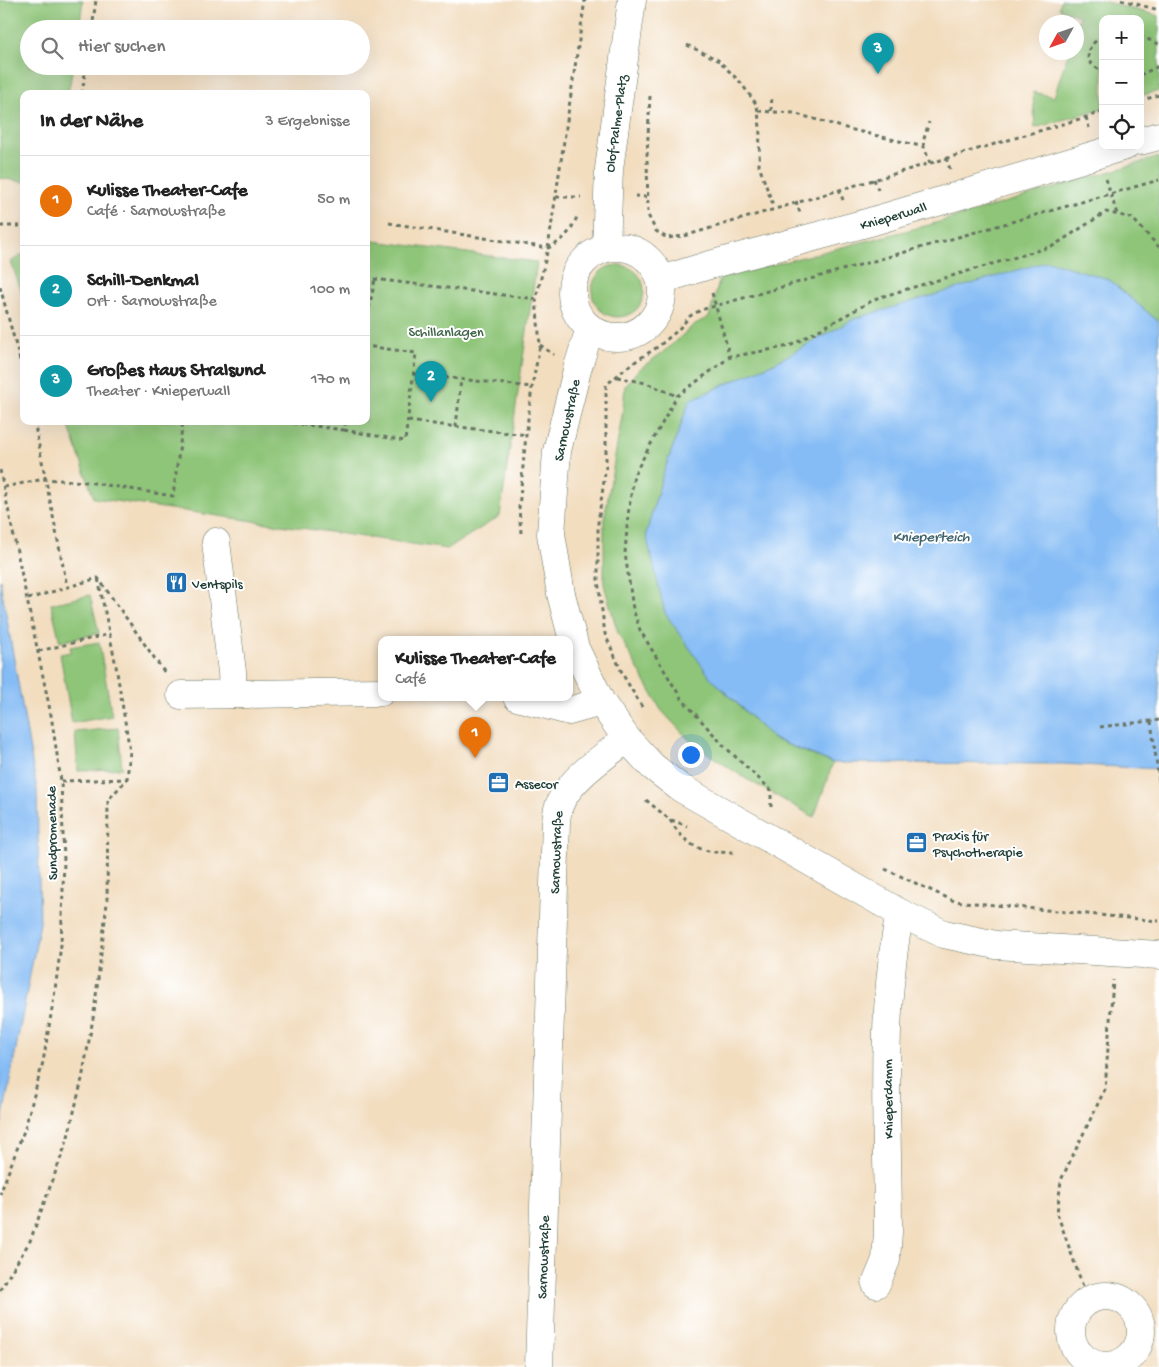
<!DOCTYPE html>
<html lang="de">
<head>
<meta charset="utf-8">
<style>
	:root { --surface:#fff; --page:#f6f6f6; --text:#222; --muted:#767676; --line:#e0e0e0; --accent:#1f6fb2 }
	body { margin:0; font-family:"Gochi Hand",sans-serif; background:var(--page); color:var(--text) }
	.controls { position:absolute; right:15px; top:15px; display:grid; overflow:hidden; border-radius:10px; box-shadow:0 5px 20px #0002 }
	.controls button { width:45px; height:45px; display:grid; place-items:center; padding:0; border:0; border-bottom:1px solid var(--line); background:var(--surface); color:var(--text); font:25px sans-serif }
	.compass { position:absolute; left:1039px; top:15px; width:45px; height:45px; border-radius:50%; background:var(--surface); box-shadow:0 5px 20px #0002; rotate:230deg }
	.you { position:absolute; left:690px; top:754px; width:18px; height:18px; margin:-12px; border:4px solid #fff; border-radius:50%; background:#1a73e8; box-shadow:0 0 0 8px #1a73e833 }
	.badge { display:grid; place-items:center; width:32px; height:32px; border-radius:50%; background:var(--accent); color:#fff; font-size:16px; font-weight:700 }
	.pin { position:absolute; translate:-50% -41px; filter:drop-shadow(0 1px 2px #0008) }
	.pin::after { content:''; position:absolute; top:26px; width:18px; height:15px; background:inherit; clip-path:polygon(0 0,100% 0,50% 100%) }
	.popup { position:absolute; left:378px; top:636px; width:195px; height:65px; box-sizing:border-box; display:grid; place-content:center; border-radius:10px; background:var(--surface); filter:drop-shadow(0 1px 4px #0005); font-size:16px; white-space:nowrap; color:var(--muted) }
	.popup b { font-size:19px; color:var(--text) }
	.popup::after { content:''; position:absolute; left:50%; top:100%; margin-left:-10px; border:10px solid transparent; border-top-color:var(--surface) }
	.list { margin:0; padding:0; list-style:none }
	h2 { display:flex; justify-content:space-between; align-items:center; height:65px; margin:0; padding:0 20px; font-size:21px }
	h2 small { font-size:16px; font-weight:400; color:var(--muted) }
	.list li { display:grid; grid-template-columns:32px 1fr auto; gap:15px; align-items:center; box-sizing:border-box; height:90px; padding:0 20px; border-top:1px solid var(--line) }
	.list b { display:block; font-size:19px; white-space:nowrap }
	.list p { margin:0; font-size:16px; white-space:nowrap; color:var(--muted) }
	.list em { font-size:16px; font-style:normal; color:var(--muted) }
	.icon { flex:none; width:28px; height:28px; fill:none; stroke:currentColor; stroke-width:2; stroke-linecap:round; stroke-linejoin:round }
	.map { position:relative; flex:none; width:1159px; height:1367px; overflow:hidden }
	.search { position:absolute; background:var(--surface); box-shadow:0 5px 20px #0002; left:20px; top:20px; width:350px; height:55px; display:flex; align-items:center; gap:12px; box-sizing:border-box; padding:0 18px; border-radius:28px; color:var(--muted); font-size:19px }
	.panel { position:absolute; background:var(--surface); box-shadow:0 5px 20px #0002; left:20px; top:90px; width:350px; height:335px; border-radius:10px }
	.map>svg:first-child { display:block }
</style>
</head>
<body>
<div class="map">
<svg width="1159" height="1367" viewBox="0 0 1159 1367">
	<rect width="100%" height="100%" fill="#fff"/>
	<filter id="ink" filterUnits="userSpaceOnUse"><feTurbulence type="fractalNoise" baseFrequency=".02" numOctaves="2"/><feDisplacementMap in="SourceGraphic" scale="10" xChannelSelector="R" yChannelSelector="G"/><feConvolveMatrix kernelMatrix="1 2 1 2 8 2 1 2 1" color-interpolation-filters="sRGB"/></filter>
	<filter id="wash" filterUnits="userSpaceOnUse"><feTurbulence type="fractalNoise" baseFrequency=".0096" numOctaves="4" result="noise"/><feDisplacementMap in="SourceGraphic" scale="20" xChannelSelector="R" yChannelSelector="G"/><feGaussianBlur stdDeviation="1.12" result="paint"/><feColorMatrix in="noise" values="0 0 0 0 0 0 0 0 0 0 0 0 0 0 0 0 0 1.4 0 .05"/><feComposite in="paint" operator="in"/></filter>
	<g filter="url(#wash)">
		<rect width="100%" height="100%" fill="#f2ddbf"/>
		<!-- green -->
		<path fill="#8ec578" stroke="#568156" d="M0 0H83L79 29H29V66H73L68 94H24V182L0 178Z
			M1061 0H1098L1159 16V91L1140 96V19H1103V108L1035 128 1033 92 1054 97 1068 53 1076 52 1077 24 1079 16 1059 8Z
			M1159 157V322L1108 279 774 363 690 400 663 474 646 534 710 677 773 739 833 763 814 817 743 777 692 743 661 710 618 633 604 585V520L623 410 625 386 637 371 667 349 695 324 709 317 720 278 929 225Z
			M366 240 537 262 500 516 447 549 94 498 67 421H366Z
			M24 253V298L11 262Z
			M592 291a26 26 0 1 1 52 0a26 26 0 1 1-52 0Z
			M90 595 99 633 60 642 51 604Z
			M99 642 112 716 72 723 60 654 71 652 70 647Z
			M118 728 122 768 78 771 75 732Z"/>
		<!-- water -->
		<path fill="#85bcf5" stroke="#527c94" d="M1048 261 1108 279 1159 322V769L1062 764 833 763 774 739 710 677 665 613 646 534 663 474 690 400 774 363 854 319Z
			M0 580 37 790 40 923 0 1132Z"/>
	</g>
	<g filter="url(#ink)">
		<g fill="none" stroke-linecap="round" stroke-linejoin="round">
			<defs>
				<g id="minor">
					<path d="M1140 141 1159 136"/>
					<circle cx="617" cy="292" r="45"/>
					<path id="s1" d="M606 248 609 169 632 0"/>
					<path id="s2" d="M661 280 706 266 870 222 1125 146"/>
					<path d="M590 328 577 370 557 451 551 534 561 594 575 648 601 702 627 739 652 766 679 787 900 913 944 934 996 945 1159 955"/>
					<path d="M216 542 232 672 233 694"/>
					<path d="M181 695 381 692"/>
					<path d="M517 697 569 711 601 702"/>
					<path d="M876 1284 886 1260 888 1232C888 1127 879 1017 900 913"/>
					<circle cx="1106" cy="1331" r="35"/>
					<path id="s3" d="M539 1367 556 821C557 816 557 810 559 806 568 780 606 755 627 739"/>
				</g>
			</defs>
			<!-- minor casing -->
			<use href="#minor" stroke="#697565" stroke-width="29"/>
			<!-- path -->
			<path stroke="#697565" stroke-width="3" stroke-dasharray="4 4" stroke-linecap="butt" d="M1121 0 1159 10
				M92 29 96 0
				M1140 36 1159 44
				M1103 37C1091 42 1088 49 1088 61L1103 73
				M687 45 718 60 741 83 757 105 760 127 759 166 774 208
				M1140 75 1159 66
				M82 94 86 66
				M650 96 647 156 648 215 656 231 667 238 684 236 1103 112
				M1140 101 1159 95
				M758 111 793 113 849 129 924 147 930 163
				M771 111 772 96
				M1086 117 1089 128
				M924 147 923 142 929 122
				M946 158 950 169
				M874 179 878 190
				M1106 179 1117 214
				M839 189 843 200
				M635 196 647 197
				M556 197H581
				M796 201 800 213
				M389 223 548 248C565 240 570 232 578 215
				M0 226H24
				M366 278 536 299
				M0 287 24 375
				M712 293 730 357
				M366 324 375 279
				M540 345 554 355
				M413 374 532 387
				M617 377 646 383 677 396
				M34 421 67 586
				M277 421 344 430 346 421
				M408 421 527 435
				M456 427 461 379
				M344 430 405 441 416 353 366 346
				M0 470 51 715 61 781 64 861 61 945 54 997 43 1062 25 1128 0 1194
				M4 487 44 479 88 482 173 496 183 421
				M521 533 519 508 526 435 532 387 540 345 536 299 548 248 585 0
				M28 599 98 578 165 673
				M39 651 110 634
				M642 707 623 675 605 634 598 580V523L606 466V385L630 365 659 346 678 330 690 316 701 310 1159 180
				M1151 721 1159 781
				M1100 727 1159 720
				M61 781 127 779
				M646 800 669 819 687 826
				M771 807V790L724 746 681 698 640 630 633 609 625 553 628 515 634 475 677 396 730 357 790 346 877 298 1053 246 1106 212 1132 218 1159 247
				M670 820C687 848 703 854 735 852
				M885 869 954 901 1159 921
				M0 1290 30 1241 67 1141 82 1079 94 1013 107 903 108 800 127 779 130 752 116 666 98 578
				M1088 1301 1057 1213 1061 1180 1105 1089 1113 980"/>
			<!-- minor -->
			<use href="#minor" stroke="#fff" stroke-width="28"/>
		</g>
	</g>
	<!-- icons -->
	<defs>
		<symbol id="restaurant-square" viewBox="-11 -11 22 22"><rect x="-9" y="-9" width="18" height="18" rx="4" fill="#1f6fb2" stroke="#fff"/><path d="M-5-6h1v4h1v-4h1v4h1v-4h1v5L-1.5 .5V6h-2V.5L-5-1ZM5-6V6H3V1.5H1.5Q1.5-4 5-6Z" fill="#fff"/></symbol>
		<symbol id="office-square" viewBox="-11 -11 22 22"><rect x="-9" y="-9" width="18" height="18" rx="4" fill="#1f6fb2" stroke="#fff"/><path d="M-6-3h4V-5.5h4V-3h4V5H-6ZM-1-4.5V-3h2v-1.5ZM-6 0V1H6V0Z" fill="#fff"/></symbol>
	</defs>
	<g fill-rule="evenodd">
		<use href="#restaurant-square" x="164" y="570" width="25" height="25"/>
		<use href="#office-square" x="486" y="770" width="25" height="25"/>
		<use href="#office-square" x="904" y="830" width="25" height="25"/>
	</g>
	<g text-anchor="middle" stroke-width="4" stroke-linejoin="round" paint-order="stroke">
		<!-- street labels -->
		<g font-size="14" fill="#1f3d34" stroke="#fff">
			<text dy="5" stroke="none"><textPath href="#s1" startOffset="125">Olof-Palme-Platz</textPath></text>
			<text dy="5" stroke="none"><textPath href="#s2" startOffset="241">Knieperwall</textPath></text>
			<text transform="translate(566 420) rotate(-78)" y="5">Sarnowstraße</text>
			<text transform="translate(51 833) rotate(-91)" y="5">Sundpromenade</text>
			<text dy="5" stroke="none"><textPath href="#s3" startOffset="515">Sarnowstraße</textPath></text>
			<text transform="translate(887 1099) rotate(-91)" y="5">Knieperdamm</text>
			<text dy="5" stroke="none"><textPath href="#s3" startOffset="110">Sarnowstraße</textPath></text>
		</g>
		<!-- park labels -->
		<g font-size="14" fill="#406648" stroke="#fff">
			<text x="446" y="336">Schillanlagen</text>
		</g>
		<!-- poi labels -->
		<g font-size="14" fill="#1f3d34" stroke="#fff" text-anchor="start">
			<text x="192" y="588">Ventspils</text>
			<text x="515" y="788">Assecor</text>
			<text x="933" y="840">Praxis für<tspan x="933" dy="16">Psychotherapie</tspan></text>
		</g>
		<!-- water labels -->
		<g font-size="15" font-style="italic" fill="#3e636e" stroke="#fff">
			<text x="931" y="541">Knieperteich</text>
		</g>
	</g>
</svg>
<div class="controls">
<button>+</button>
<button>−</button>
<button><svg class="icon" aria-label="locate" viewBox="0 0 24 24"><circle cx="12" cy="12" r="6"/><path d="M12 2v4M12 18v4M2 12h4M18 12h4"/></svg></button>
</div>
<svg class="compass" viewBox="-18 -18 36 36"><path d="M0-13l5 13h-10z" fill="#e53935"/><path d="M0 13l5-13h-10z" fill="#767676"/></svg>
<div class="you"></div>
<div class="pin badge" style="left:475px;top:758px;background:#e8710a">1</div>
<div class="popup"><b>Kulisse Theater-Cafe</b>Café</div>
<div class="pin badge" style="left:431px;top:402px;background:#0f9aa8">2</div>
<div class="pin badge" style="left:878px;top:74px;background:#0f9aa8">3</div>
<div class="search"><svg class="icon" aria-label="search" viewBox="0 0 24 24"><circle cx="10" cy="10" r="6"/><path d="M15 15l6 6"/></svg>Hier suchen</div>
<section class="panel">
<h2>In der Nähe<small>3 Ergebnisse</small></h2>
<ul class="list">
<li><span class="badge" style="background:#e8710a">1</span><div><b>Kulisse Theater-Cafe</b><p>Café · Sarnowstraße</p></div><em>50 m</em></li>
<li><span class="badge" style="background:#0f9aa8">2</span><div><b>Schill-Denkmal</b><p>Ort · Sarnowstraße</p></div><em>100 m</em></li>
<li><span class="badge" style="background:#0f9aa8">3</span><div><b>Großes Haus Stralsund</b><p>Theater · Knieperwall</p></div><em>170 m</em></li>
</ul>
</section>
</div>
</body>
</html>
